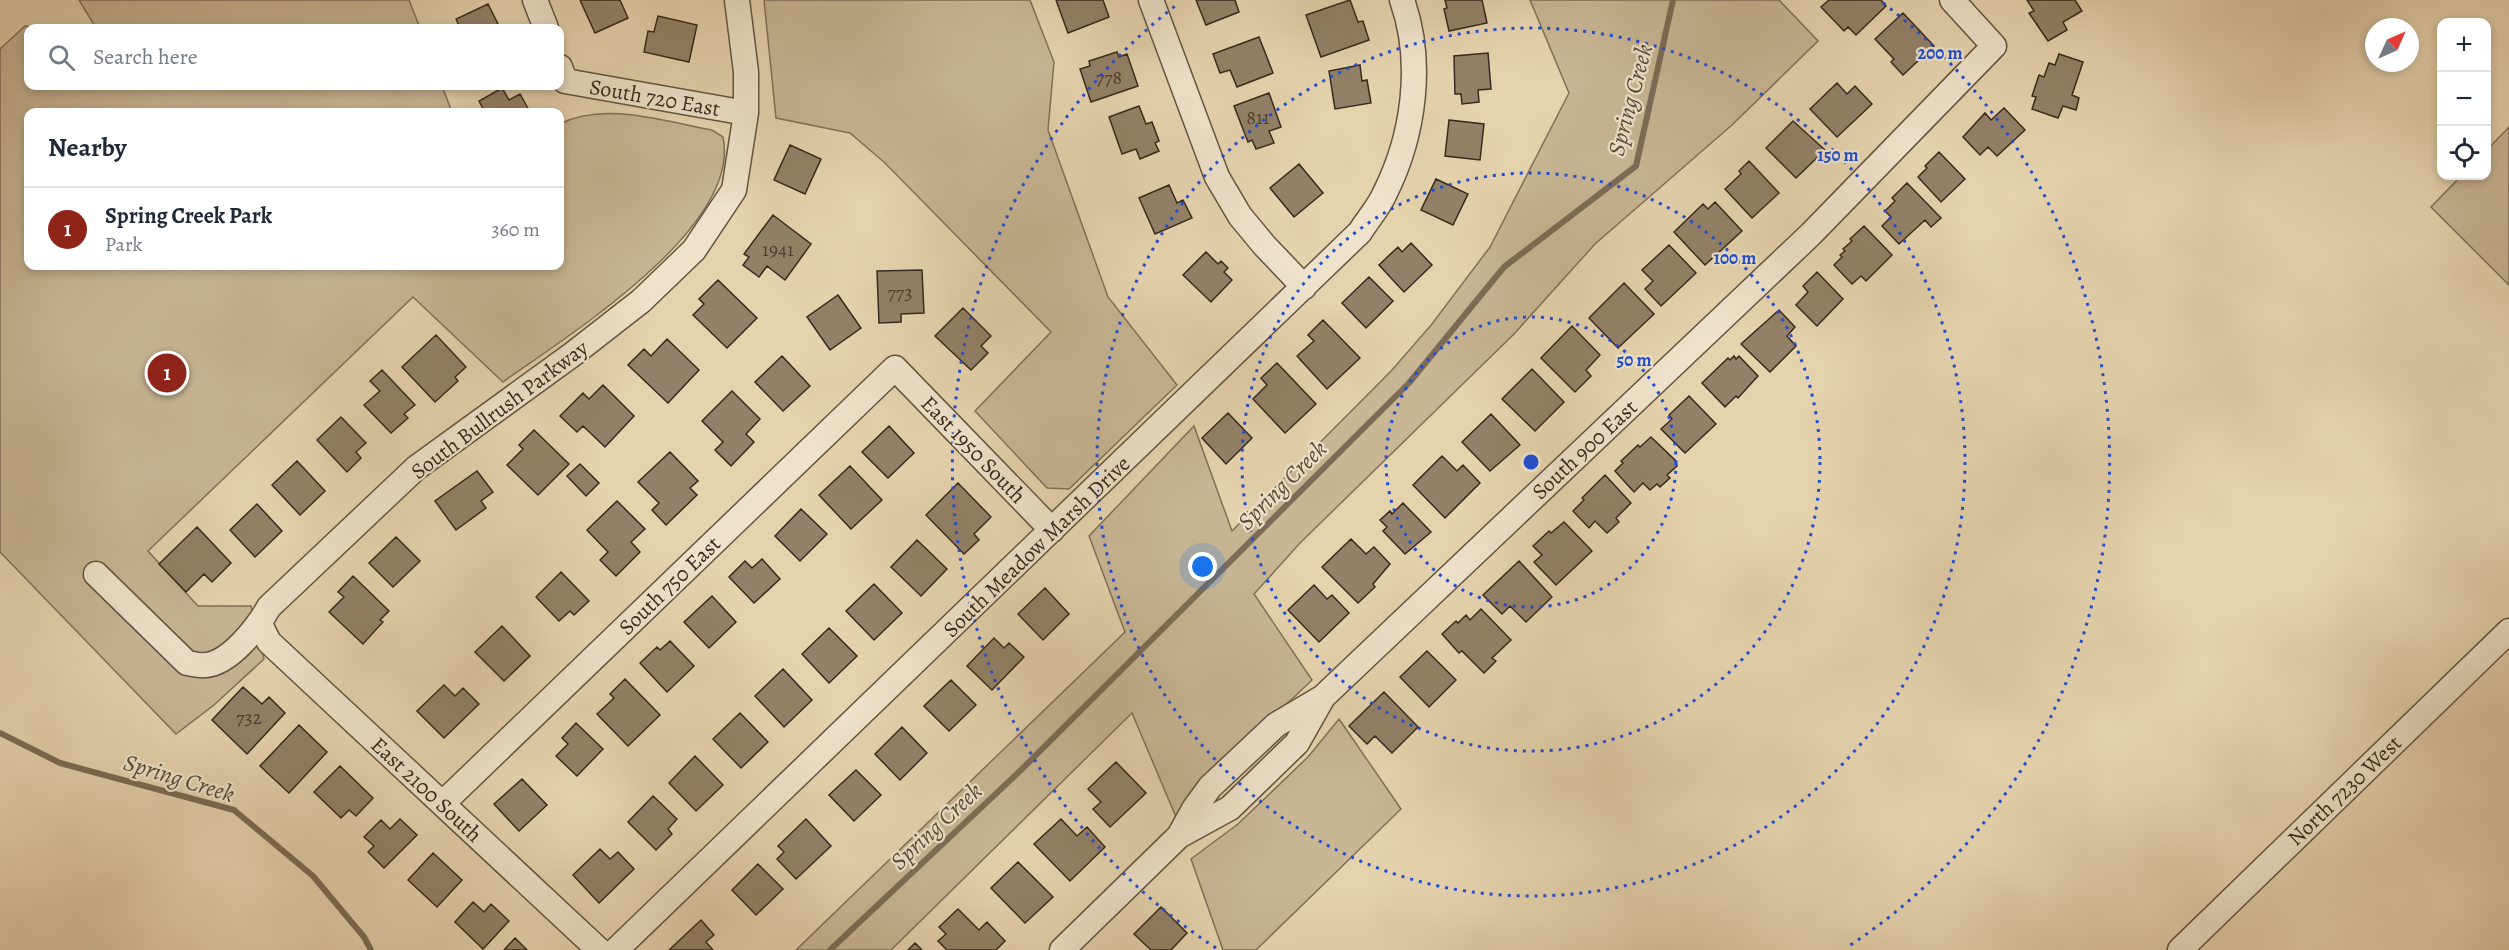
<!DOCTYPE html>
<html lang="en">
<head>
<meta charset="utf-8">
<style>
	:root { --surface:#fff; --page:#f6f6f7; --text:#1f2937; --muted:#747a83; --line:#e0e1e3; --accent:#8f2418 }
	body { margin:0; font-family:Alegreya,serif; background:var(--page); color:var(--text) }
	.controls { position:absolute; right:18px; top:18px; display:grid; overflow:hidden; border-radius:12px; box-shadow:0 3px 9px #0003 }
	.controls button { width:54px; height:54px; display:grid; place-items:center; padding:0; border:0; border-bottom:2px solid var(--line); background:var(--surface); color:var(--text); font:30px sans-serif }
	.compass { position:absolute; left:2365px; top:18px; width:54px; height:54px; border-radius:50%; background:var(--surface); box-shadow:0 3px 9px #0003; rotate:45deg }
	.you { position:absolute; left:1203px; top:567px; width:21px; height:21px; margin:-15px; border:4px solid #fff; border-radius:50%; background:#1a73e8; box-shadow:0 0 0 9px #1a73e833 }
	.badge { display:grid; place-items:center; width:39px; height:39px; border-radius:50%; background:var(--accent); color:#fff; font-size:20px; font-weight:700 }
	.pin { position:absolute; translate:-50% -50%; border:3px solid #fff; box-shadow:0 2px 6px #0006 }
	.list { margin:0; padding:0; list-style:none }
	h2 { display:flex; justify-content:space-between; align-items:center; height:78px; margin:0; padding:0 24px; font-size:26px }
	h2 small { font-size:20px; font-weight:400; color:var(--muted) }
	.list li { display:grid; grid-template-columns:39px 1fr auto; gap:18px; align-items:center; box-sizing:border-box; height:84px; padding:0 24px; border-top:2px solid var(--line) }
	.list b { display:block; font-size:22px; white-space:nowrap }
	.list p { margin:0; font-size:20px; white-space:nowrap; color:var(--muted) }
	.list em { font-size:20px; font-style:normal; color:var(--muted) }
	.icon { flex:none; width:33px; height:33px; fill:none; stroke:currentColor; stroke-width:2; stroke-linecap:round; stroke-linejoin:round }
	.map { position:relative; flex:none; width:2509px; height:950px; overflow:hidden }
	.search { position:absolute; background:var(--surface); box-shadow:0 3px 9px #0003; left:24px; top:24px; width:540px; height:66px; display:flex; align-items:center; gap:15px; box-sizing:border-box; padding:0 21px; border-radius:12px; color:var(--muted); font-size:22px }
	.panel { position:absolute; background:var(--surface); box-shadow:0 3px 9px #0003; left:24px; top:108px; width:540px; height:162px; border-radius:12px }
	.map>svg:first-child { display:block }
</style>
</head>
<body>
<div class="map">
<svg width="2509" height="950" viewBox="0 0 2509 950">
	<rect width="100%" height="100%" fill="#e5d3ae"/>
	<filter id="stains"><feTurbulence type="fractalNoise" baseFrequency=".00333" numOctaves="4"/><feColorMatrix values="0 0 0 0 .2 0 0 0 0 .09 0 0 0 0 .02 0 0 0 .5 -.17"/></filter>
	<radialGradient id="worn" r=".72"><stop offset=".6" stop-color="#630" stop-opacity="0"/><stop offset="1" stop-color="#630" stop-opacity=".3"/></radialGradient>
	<!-- green -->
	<path fill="#c8b695" stroke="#807058" stroke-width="1.5" d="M79 0H409L420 28H96Z
		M764 0H1030L1054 62 1048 130 1108 297 1177 385 1069 489 1047 488 975 411 1051 332 885 163 850 133 776 118Z
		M1530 0H1779L1818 41 1732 125 1595 244 1514 334 1300 543 1254 594 1312 680 1194 792 1176 817 1132 713 891 950H796L1125 632 1089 536 1194 426 1232 531 1392 370 1432 324 1490 247 1569 93Z
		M25 26 38 28H28V86H442L452 112H28V266H560V124C605 101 665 122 712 130L723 137C742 228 567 336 503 382L413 297 148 551 198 606H251L264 659 214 705 176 734 0 552V49Z
		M2509 127V285L2431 207 2461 176H2486L2487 150Z
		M1339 719 1401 809 1256 950H1223L1191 859 1238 824 1308 757Z"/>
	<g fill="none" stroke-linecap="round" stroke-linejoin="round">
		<!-- stream -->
		<path stroke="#7c6c56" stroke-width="6" d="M0 733 60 763 234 810 313 876 364 937 371 950
			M830 950 1022 769 1409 383 1504 267 1636 166 1673 0"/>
	</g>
	<!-- building -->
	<path fill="#928168" stroke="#38291c" stroke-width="1.5" d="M580 0H620L628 18 595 33Z
		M1056 0H1103L1109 17 1068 33Z
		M1196 0H1235L1239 12 1206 25Z
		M1350 0 1358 22 1363 21 1369 40 1321 57 1306 15Z
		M1445 0H1482L1487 23 1449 31 1444 9 1447 8Z
		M1829 0H1881L1886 6 1856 35 1848 27 1844 31 1821 7Z
		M2027 0H2075L2082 11 2063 22 2067 30 2048 41 2029 13 2034 11Z
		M488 4 500 28H460L456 19Z
		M1903 13 1934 46 1903 75 1891 62 1894 59 1875 39Z
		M658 16 697 25 689 62 644 52 648 31 654 32Z
		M1259 37 1273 73 1237 87 1230 70 1220 73 1213 54Z
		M1117 52 1119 57 1127 54 1138 86 1091 102 1080 69 1090 66 1089 61Z
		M1488 53 1491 89 1478 90 1479 102 1462 104 1461 94H1455L1454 56Z
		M2059 54 2083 62 2072 95 2079 98 2076 110 2063 106 2058 118 2032 109 2036 97 2032 96 2039 75 2044 77 2049 63 2055 65Z
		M1360 65 1362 81 1367 80 1371 103 1335 109 1329 71Z
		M1837 83 1847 94 1855 86 1872 104 1837 137 1810 109Z
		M502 88 509 100 520 94 530 112H485L479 101Z
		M1269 93 1281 127 1269 131 1274 143 1256 149 1252 140 1248 142 1234 106Z
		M1139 106 1146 124 1152 122 1159 141 1155 143 1159 151 1140 159 1136 149 1122 154 1109 117Z
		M2004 108 2025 130 1997 156 1988 147 1980 155 1963 137 1985 113 1991 120Z
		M1449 120 1484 124 1480 160 1445 156Z
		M1793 121 1825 150 1796 178 1766 148Z
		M790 145 821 159 805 194 774 180Z
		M1939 152 1965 179 1941 202 1918 177 1927 168 1925 166Z
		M1749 161 1779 193 1752 218 1725 189 1741 174 1739 171Z
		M1299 164 1323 193 1294 217 1270 188Z
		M1436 179 1468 194 1453 225 1421 210Z
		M1907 183 1941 218 1931 227 1925 220 1899 244 1882 226 1891 217 1885 211 1895 201 1892 198Z
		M1169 185 1177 203 1183 200 1192 218 1155 234 1139 198Z
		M1715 202 1742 231 1705 265 1674 232 1703 204 1708 209Z
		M773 215 811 244 785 280 767 266 759 277 743 265 749 257 744 254Z
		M1864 226 1892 255 1866 281 1861 276 1852 284 1834 265 1842 257 1840 255 1845 251 1843 249 1852 241 1850 239Z
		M1411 243 1432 265 1404 292 1379 265 1398 247 1402 252Z
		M1669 245 1696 273 1661 306 1645 289 1653 281 1642 270Z
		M1206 252 1218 264 1221 261 1228 268 1224 272 1232 280 1211 302 1183 275Z
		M922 270 924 313 901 314V322L879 323 877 271Z
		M1817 272 1843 299 1817 326 1796 305 1808 292 1803 286Z
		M1369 277 1393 301 1366 328 1342 303Z
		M718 280 757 318 727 348 693 315 704 304 699 299Z
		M1624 283 1654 314 1618 348 1589 318Z
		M838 295 861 328 830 350 807 317Z
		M963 308 991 336 981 346 988 353 971 370 935 336Z
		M1779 310 1795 327 1787 336 1796 346 1770 372 1741 344Z
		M1323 320 1360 358 1327 389 1297 356 1314 341 1308 335Z
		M1572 326 1600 355 1586 370 1591 376 1575 392 1541 358Z
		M436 335 466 367 455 377 458 381 435 402 402 367Z
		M667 339 699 370 668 403 628 365 644 349 651 356Z
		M782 356 810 386 783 411 755 382Z
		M1734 356 1736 359 1739 356 1758 376 1738 398 1736 396 1725 407 1702 383 1728 358 1730 360Z
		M1277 363 1316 404 1285 433 1253 399 1267 385 1261 378Z
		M1532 369 1564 402 1535 431 1502 399Z
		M382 370 415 405 404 414 408 418 391 433 364 405 380 391 370 381Z
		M603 385 634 416 605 447 583 426 577 432 560 416 583 393 589 399Z
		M732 391 760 419 746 434 754 442 731 466 715 450 723 442 702 421Z
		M1689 396 1716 424 1685 453 1661 429 1672 419 1669 415Z
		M1228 413 1252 438 1226 464 1202 438Z
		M1491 414 1520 445 1490 471 1462 442Z
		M341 417 366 443 356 452 361 458 347 472 317 440Z
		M889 426 914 453 888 478 862 452Z
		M534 430 569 464 538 495 507 465 523 449 519 445Z
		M1651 437 1675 460 1677 466 1667 475 1670 478 1660 487 1657 484 1650 490 1643 483 1634 492 1615 471 1623 463 1621 461 1638 445 1640 447Z
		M670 452 698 481 690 488 697 495 666 525 652 510 659 503 638 482Z
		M1442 456 1457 471 1463 465 1480 483 1445 518 1413 485Z
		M297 461 325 491 300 515 272 485Z
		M580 464 599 483 586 496 567 476Z
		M850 466 882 500 851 529 819 495Z
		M477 471 493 492 481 501 486 508 456 530 435 501Z
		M1605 475 1631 503 1616 518 1619 522 1607 533 1595 521 1589 528 1573 511 1584 500 1582 498Z
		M958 483 991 517 974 534 979 540 964 554 926 515Z
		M617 501 645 529 631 542 640 552 616 576 600 560 608 552 587 530Z
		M1403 503 1431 532 1405 554 1383 531 1387 527 1380 520 1390 511 1392 514Z
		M257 504 282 531 255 557 230 530Z
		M801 509 827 534 800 561 775 536Z
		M1564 522 1592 551 1556 585 1534 562 1542 555 1533 546 1549 531 1551 533Z
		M197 527 231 563 212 582 204 574 186 592 159 564Z
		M396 537 420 561 393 587 369 563Z
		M1351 539 1366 554 1374 547 1390 564 1373 584 1375 587 1358 603 1322 567Z
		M917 540 947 569 921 596 891 567Z
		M762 559 780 579 754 603 729 577 745 561 752 568Z
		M1519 561 1552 597 1526 622 1510 606 1502 614 1483 595Z
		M561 572 589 601 574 615 570 611 559 621 536 597Z
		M353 576 389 611 380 620 383 622 363 644 329 612 344 597 338 592Z
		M874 584 902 613 874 640 846 611Z
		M1314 585 1327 599 1332 595 1349 613 1319 642 1288 610Z
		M1045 588 1069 614 1043 640 1018 614Z
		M712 596 736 622 709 648 684 622Z
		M1481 609 1511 640 1492 658 1496 661 1484 673 1462 651 1459 653 1442 634 1456 621 1458 623 1466 615 1470 620Z
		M502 626 530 656 504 681 475 652Z
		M829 628 857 656 829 683 802 654Z
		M994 638 1004 648 1009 643 1024 657 992 690 967 666Z
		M670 641 694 666 667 692 640 663 657 647 660 650Z
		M1427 651 1456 680 1429 707 1400 677Z
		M783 669 812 700 784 727 755 696Z
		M625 679 660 715 628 746 597 714 614 698 610 694Z
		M951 680 976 705 949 731 924 706Z
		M444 685 455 696 463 688 479 704 444 738 417 711Z
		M243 687 262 704 269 697 285 713 247 754 212 720Z
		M1384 692 1418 727 1392 753 1375 736 1367 744 1349 726Z
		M740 713 768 742 741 768 713 739Z
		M576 723 603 749 577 776 556 756 568 744 562 738Z
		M299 725 327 752 289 793 260 766Z
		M902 727 927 753 900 780 875 754Z
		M695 756 723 785 696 811 669 783Z
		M1116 762 1146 793 1110 827 1093 809 1101 802 1088 789Z
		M340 766 373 798 356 816 349 810 341 818 314 792Z
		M856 770 881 795 854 821 829 795Z
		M522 779 547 805 519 831 494 804Z
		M653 796 677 819 668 829 672 834 656 850 628 822Z
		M400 819 417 835 384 868 368 852 374 846 364 837 381 820 390 829Z
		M806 819 831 846 796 879 777 859 784 852 778 846Z
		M1061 819 1077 836 1087 827 1105 847 1070 881 1034 844Z
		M600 849 610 859 618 852 634 869 599 903 573 875Z
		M433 853 462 880 437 907 408 880Z
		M1018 862 1053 897 1025 923 991 888Z
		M758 864 783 889 756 915 732 890Z
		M473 902 484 912 491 904 509 921 483 949 455 922Z
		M1161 907 1187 933 1171 950H1151L1134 934Z
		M958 909 979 930 987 922 1005 941 996 950H947L938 941 946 934 939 927Z
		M701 920 714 935 706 942 713 950H669Z
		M515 938 527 950H504Z
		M915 943 922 950H908Z"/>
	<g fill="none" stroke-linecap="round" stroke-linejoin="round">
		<defs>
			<path id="minor" d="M535 0 546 28
				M1151 0 1217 177 1240 216 1264 245 1304 287
				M560 67 565 81 746 113
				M96 574 187 663C193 664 200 666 206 665 230 663 258 627 269 607L416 468 573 354 641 301 694 250 734 190 746 113V72L737 0
				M260 624 269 642 599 950
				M1323 697 1811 234 1994 46 1952 0
				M443 803 895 368 1052 530
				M616 950 1360 232C1368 219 1379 207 1385 193 1414 135 1424 62 1402 0
				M1062 950 1179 836 1230 808 1262 777 1297 743 1323 697 1276 725 1210 787 1194 809 1179 836
				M2180 950 2509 631"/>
		</defs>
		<!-- minor casing -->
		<use href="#minor" stroke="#635440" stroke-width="27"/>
		<!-- minor -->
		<use href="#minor" stroke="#eee2ca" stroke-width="24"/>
	</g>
	<!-- distance rings -->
	<g fill="none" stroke="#1d4ed8" stroke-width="3" stroke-dasharray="3 6">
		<circle cx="1531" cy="462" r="145"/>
		<circle cx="1531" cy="462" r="289"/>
		<circle cx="1531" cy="462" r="434"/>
		<path d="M1216 948A579 579 0 0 1 1179 3M1883 3A579 579 0 0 1 1846 948"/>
	</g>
	<g text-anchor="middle" stroke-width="4.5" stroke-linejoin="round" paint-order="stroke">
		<!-- number labels -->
		<g font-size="20" fill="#4e3f2f">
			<text x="1109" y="84">778</text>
			<text x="1258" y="124">811</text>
			<text x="778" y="256">1941</text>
			<text x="900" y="299">773</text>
			<text x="249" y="724">732</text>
		</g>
		<!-- street labels -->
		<g font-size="22" fill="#38291c" stroke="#eee2ca">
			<text transform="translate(655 97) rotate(10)" y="8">South 720 East</text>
			<text transform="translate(499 409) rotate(-37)" y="8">South Bullrush Parkway</text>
			<text transform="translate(974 449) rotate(46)" y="8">East 1950 South</text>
			<text transform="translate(1584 449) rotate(-43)" y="8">South 900 East</text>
			<text transform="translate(1036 546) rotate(-44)" y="8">South Meadow Marsh Drive</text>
			<text transform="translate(669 585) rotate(-44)" y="8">South 750 East</text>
			<text transform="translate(427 789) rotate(43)" y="8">East 2100 South</text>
			<text transform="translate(2344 790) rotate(-44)" y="8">North 7230 West</text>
		</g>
		<!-- water labels -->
		<g font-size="24" font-style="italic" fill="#5a4b39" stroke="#eee2ca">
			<text transform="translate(1630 100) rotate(-75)" y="8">Spring Creek</text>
			<text transform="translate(1282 485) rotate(-45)" y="8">Spring Creek</text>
			<text transform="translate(179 778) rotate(17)" y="8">Spring Creek</text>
			<text transform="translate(936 826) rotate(-43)" y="8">Spring Creek</text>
		</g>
	</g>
	<circle cx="1531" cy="462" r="9" fill="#1d4ed8" stroke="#eee2ca" stroke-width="3"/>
	<g font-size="18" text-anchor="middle" font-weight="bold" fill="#1d4ed8" stroke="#eee2ca" stroke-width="4.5" stroke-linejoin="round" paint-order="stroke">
		<text x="1940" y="59">200 m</text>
		<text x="1838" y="161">150 m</text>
		<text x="1735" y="264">100 m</text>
		<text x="1634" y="366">50 m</text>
	</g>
	<rect width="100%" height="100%" filter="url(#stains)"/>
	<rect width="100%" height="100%" fill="url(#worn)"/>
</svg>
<div class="controls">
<button>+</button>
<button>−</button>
<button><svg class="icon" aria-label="locate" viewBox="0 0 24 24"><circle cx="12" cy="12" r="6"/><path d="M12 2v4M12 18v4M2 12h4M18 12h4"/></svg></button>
</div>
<svg class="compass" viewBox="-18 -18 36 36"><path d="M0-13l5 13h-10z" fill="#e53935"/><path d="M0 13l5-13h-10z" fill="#747a83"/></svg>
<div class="you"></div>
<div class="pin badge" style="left:167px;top:373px">1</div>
<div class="search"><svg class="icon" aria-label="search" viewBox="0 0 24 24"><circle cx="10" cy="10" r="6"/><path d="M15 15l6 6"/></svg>Search here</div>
<section class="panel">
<h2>Nearby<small></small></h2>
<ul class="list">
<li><span class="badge">1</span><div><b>Spring Creek Park</b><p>Park</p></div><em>360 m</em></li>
</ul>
</section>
</div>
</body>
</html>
